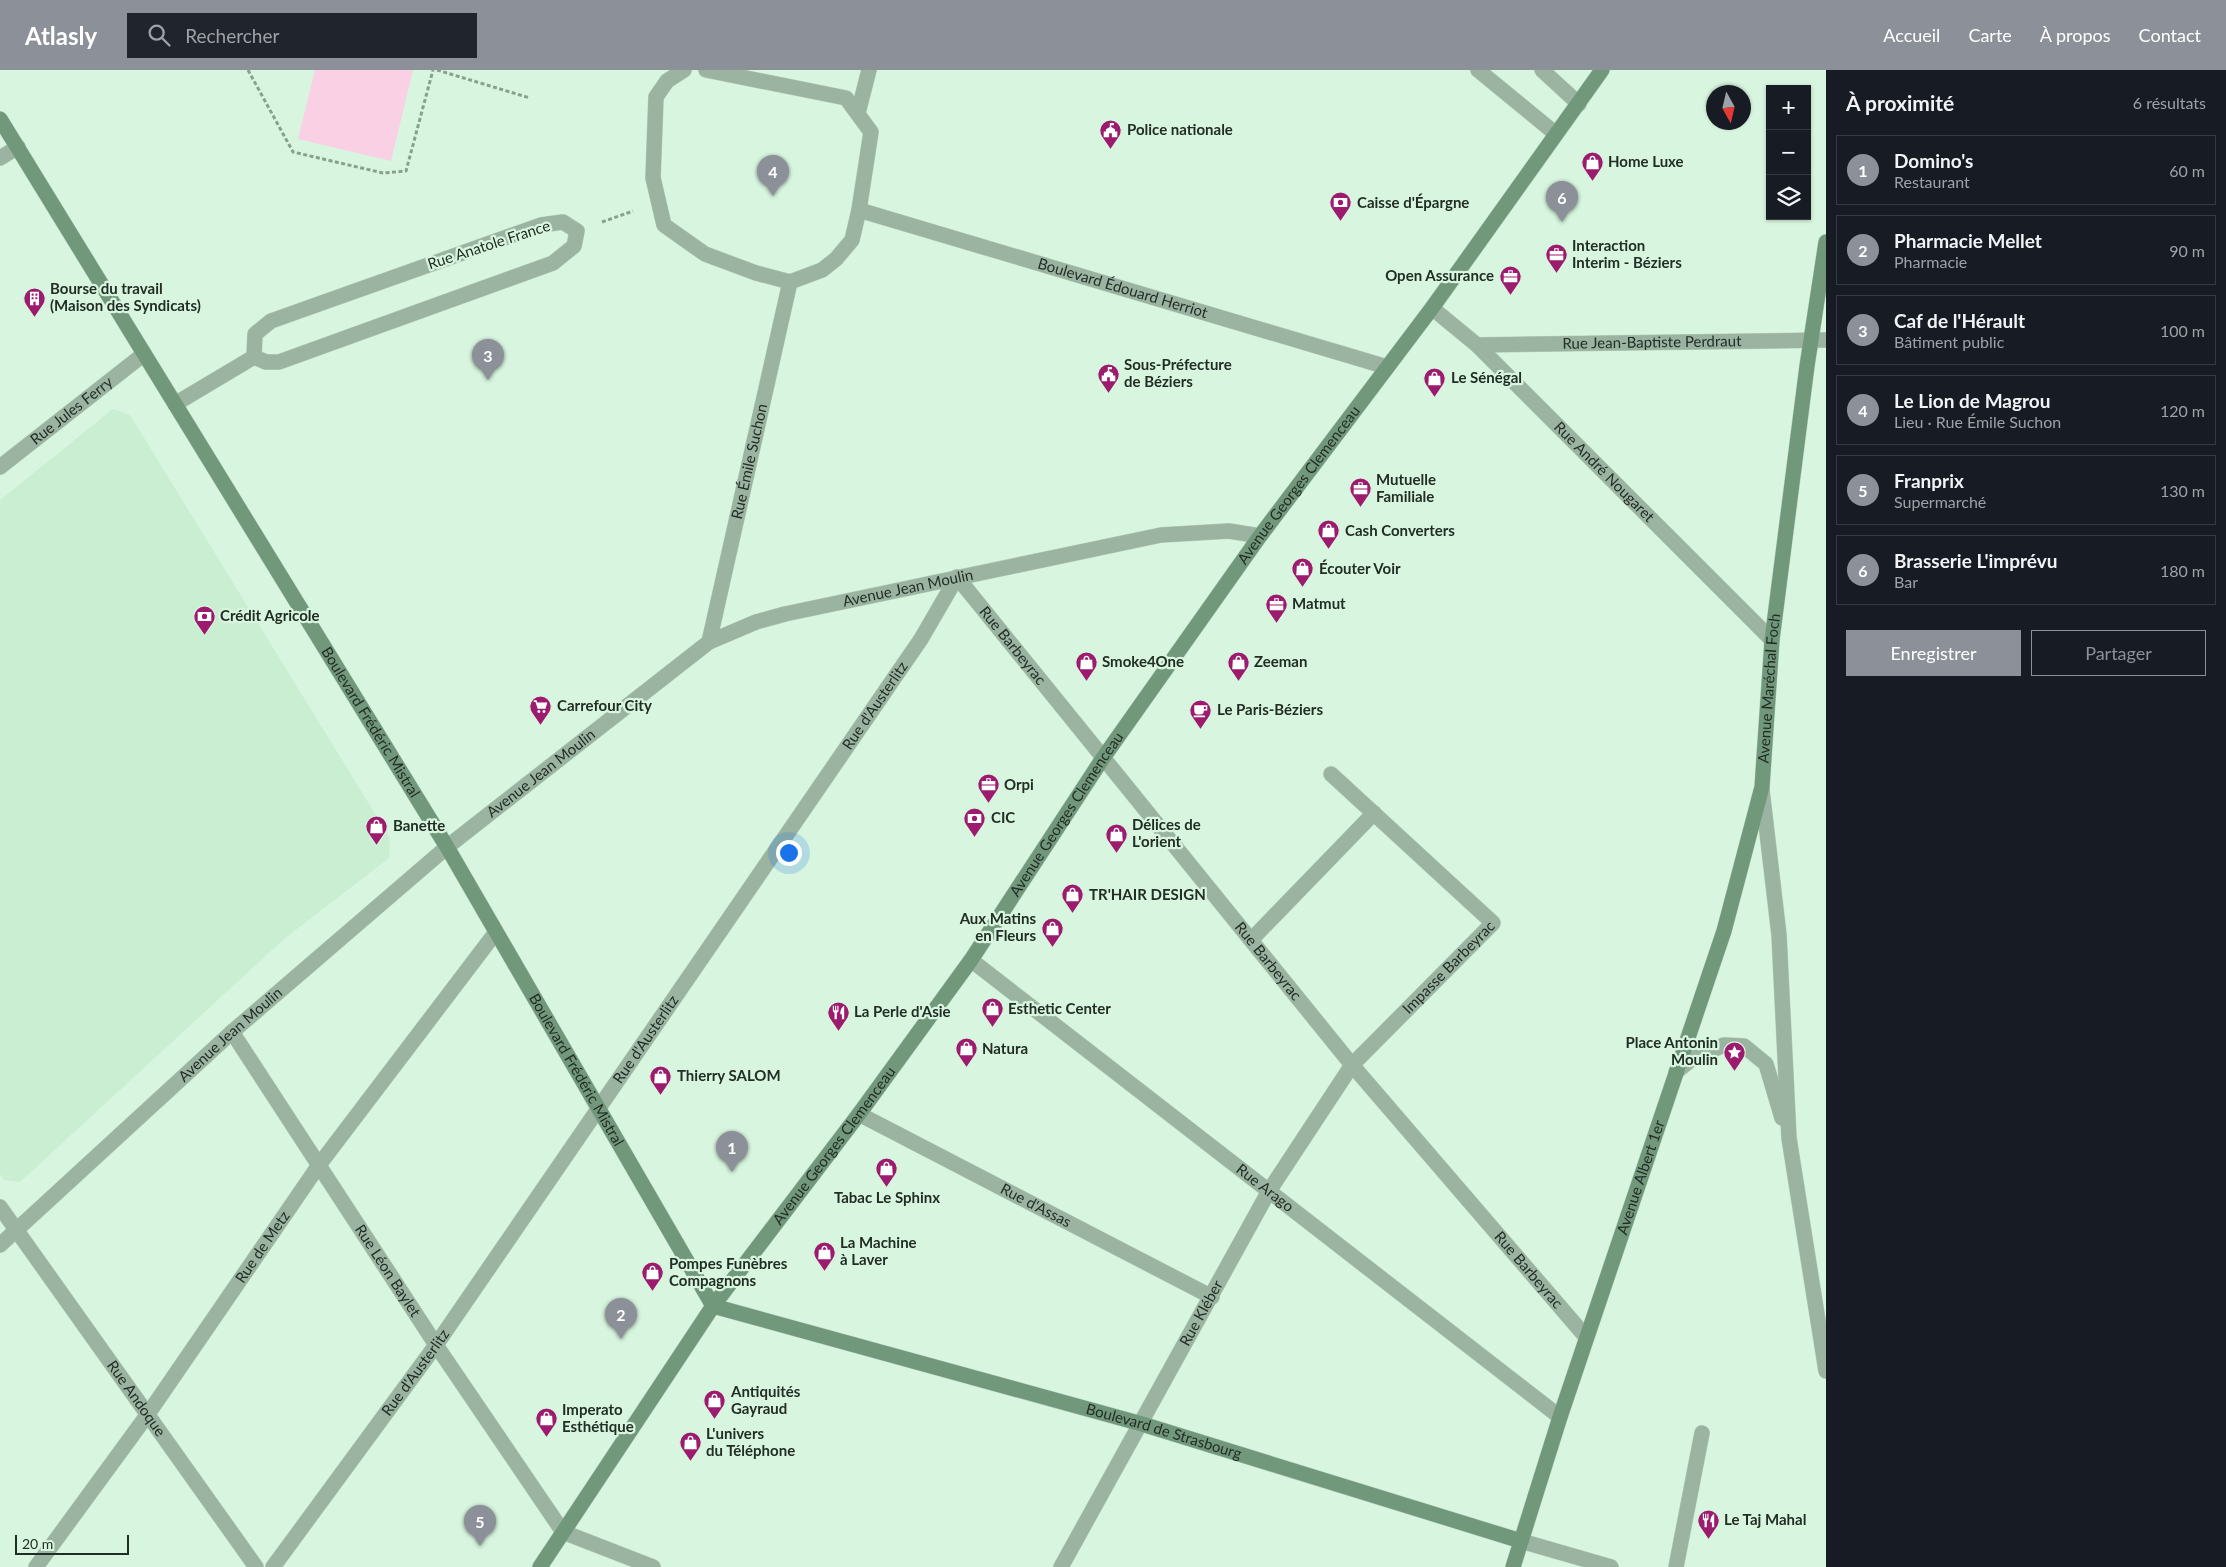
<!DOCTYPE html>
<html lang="fr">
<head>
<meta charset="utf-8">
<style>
	:root { --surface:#171b24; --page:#20242c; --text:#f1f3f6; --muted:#9ea1a6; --line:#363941; --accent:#8c9099 }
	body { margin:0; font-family:Lato,sans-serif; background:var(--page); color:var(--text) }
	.controls { position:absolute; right:15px; top:15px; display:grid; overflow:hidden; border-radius:0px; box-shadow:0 1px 4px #0004 }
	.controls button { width:45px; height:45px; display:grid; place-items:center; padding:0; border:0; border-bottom:1px solid var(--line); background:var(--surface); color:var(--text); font:25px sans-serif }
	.compass { position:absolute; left:1706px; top:15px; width:45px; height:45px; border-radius:50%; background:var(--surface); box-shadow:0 1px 4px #0004; rotate:172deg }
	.scale { position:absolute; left:15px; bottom:12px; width:114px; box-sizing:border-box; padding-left:5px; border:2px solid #222d25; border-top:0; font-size:14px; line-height:18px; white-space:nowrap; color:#222d25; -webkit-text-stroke:4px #d8f6df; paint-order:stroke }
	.you { position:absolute; left:788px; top:782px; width:18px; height:18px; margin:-12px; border:4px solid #fff; border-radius:50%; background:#1a73e8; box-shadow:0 0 0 8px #1a73e833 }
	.badge { display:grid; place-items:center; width:32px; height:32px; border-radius:50%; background:var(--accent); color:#fff; font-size:16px; font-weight:700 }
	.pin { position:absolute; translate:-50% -41px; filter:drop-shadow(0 1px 2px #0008) }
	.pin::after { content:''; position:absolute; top:26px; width:18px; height:15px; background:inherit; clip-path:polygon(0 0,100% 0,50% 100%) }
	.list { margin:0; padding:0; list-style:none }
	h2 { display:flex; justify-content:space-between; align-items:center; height:65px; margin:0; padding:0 20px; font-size:21px }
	h2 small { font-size:16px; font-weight:400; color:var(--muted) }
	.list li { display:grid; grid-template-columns:32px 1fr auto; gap:15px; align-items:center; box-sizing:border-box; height:70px; margin:0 10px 10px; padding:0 10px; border:1px solid var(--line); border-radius:0px }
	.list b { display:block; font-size:19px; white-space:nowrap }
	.list p { margin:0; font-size:16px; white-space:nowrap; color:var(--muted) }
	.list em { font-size:16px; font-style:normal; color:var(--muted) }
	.actions { display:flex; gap:10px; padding:15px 20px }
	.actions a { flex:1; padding:11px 0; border:1px solid var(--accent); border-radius:0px; text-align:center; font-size:18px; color:var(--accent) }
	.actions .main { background:var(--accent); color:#fff }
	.icon { flex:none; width:28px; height:28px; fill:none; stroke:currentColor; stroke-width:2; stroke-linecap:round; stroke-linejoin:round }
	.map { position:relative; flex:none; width:1826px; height:1497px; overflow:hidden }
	header { display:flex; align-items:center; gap:30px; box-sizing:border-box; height:70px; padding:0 25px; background:var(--accent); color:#fff }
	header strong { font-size:24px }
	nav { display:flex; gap:28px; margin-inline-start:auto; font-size:18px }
	.search { width:350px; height:45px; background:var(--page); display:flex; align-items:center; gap:12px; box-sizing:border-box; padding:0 18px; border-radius:0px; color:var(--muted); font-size:19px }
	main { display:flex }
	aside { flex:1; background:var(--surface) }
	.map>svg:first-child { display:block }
</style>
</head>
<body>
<header>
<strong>Atlasly</strong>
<div class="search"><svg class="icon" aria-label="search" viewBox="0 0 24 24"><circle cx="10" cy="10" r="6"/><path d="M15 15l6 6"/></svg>Rechercher</div>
<nav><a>Accueil</a><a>Carte</a><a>À propos</a><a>Contact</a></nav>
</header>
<main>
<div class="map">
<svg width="1826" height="1497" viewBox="0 0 1826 1497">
	<rect width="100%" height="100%" fill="#d8f6df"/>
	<!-- built -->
	<path fill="#c9eed2" d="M113 339 130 345 390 768 389 788 284 869 20 1112 4 1110 0 1104V430Z"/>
	<!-- green -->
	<path fill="#f9d0e4" d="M315 0H413L391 91 298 69Z"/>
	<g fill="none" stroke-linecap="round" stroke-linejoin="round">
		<defs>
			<g id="service">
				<path d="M684 0 667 11 656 27 653 108 664 155 705 184 756 203 790 212 822 200 836 189 852 170 859 140 871 62 846 28 706 0"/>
				<path d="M1478 0 1556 64"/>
				<path d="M1542 0 1579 34"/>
				<path d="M858 43 869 0"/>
				<path id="s1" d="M859 140 1387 297"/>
			</g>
			<g id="minor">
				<path d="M0 88 18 77"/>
				<path d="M563 152 577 161 574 176 553 193 279 292H266L254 287 255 264 271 251 541 155Z"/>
				<path id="s2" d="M1432 238 1477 275 1772 570"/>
				<path id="s3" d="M1477 275 1826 270"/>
				<path d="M175 334 254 287"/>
				<path id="s4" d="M0 397 144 284"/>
				<path id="s5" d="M709 572 790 212"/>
				<path d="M1251 870 1374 743"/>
				<path id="s6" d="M971 890 1560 1347"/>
				<path id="s7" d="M232 962 436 1275 563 1462 653 1497"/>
				<path id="s8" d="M859 1044 1212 1227"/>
				<path id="s9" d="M0 1137 256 1497"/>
				<path id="s10" d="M36 1497 148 1344 319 1095 496 862"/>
				<path id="s11" d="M273 1497 436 1275 921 569 957 507 1352 995 1586 1267"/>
				<path id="s12" d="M1061 1497 1269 1121 1352 995 1493 853 1331 704"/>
				<path d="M1676 1497 1702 1363"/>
			</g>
			<g id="tertiary">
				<path d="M1762 720 1779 865 1789 1068 1826 1301"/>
				<path d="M1676 1002 1693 988 1724 975 1744 976 1766 994 1782 1048"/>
				<path id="s13" d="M0 1175 232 962 447 777 709 572 756 552 785 544 1161 465 1229 461 1260 466"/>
				<path d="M1521 1471 1611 1497"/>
			</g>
			<g id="secondary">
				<path id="s14" d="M0 49 447 777 713 1236"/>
				<path id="s15" d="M713 1236 1142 1354 1521 1471"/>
				<path id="s16" d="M540 1497 713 1236 859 1044 971 890 1103 688 1260 466 1432 238 1602 0"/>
				<path id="s17" d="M1513 1497 1560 1347 1724 861 1762 717 1772 570 1807 296 1826 172"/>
			</g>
		</defs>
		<!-- service casing -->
		<use href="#service" stroke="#b7d2be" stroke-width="16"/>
		<!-- minor casing -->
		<use href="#minor" stroke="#b7d2be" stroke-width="16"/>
		<!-- tertiary casing -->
		<use href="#tertiary" stroke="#b7d2be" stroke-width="16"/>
		<!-- secondary casing -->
		<use href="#secondary" stroke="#b7d2be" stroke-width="16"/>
		<!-- path -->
		<path stroke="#899f8f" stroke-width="3" stroke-dasharray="4 2.5" stroke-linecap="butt" d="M248 0 293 82 383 103 406 101 433 0
			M437 0 530 28
			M602 152 633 141"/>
		<!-- service -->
		<use href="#service" stroke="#9bb4a1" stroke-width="15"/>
		<!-- minor -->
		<use href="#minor" stroke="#9bb4a1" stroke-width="15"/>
		<!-- tertiary -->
		<use href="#tertiary" stroke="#9bb4a1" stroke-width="15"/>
		<!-- secondary -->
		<use href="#secondary" stroke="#72987c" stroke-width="15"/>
	</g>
	<!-- icons -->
	<defs>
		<symbol id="civic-pin" viewBox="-11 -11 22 30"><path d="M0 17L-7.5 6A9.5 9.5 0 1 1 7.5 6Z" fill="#9c1b6e" stroke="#d8f6df"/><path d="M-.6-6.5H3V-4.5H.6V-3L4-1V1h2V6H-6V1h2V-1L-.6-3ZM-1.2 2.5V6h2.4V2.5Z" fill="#fff"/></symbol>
		<symbol id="shop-pin" viewBox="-11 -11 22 30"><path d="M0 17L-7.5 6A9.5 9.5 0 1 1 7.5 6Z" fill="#9c1b6e" stroke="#d8f6df"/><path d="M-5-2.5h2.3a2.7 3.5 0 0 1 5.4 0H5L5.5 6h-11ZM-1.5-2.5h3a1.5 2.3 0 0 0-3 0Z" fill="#fff"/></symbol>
		<symbol id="bank-pin" viewBox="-11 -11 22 30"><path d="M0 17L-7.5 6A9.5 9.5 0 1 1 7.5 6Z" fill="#9c1b6e" stroke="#d8f6df"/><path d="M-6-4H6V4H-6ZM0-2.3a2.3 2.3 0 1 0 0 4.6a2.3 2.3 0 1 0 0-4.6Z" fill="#fff"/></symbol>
		<symbol id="office-pin" viewBox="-11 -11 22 30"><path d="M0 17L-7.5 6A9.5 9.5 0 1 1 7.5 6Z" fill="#9c1b6e" stroke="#d8f6df"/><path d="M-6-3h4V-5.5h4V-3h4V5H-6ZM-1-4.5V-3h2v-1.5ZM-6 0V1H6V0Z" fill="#fff"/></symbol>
		<symbol id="building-pin" viewBox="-11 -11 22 30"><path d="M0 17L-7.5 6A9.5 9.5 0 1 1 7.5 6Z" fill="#9c1b6e" stroke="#d8f6df"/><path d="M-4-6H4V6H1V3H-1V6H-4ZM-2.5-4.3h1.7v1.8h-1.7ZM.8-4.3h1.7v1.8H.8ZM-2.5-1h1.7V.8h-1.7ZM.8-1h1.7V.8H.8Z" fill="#fff"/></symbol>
		<symbol id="supermarket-pin" viewBox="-11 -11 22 30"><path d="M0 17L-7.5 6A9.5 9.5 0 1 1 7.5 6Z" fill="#9c1b6e" stroke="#d8f6df"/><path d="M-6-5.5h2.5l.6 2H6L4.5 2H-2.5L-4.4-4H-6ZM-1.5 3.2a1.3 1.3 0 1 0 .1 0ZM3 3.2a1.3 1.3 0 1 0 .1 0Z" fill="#fff"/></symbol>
		<symbol id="cafe-pin" viewBox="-11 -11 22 30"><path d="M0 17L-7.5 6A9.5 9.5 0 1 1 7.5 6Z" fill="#9c1b6e" stroke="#d8f6df"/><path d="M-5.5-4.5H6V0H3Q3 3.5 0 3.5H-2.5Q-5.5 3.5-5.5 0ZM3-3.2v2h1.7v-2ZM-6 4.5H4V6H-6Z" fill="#fff"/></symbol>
		<symbol id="restaurant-pin" viewBox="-11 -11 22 30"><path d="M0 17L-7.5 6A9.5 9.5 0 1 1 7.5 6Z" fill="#9c1b6e" stroke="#d8f6df"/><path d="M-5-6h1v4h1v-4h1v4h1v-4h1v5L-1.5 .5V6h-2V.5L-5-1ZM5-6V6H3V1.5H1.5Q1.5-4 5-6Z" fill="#fff"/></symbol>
		<symbol id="sight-pin" viewBox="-11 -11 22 30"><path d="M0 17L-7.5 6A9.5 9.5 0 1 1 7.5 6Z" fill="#9c1b6e" stroke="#d8f6df"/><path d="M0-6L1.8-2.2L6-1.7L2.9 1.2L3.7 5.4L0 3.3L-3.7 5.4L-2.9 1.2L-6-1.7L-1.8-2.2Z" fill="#fff"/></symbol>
	</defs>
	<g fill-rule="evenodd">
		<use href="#civic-pin" x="1098" y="48" width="25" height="34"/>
		<use href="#shop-pin" x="1580" y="80" width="25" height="34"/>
		<use href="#bank-pin" x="1328" y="120" width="25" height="34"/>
		<use href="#office-pin" x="1544" y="172" width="25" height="34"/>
		<use href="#office-pin" x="1498" y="194" width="25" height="34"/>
		<use href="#building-pin" x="22" y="216" width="25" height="34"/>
		<use href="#civic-pin" x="1096" y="292" width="25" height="34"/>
		<use href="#shop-pin" x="1422" y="296" width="25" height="34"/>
		<use href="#office-pin" x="1348" y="406" width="25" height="34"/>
		<use href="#shop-pin" x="1316" y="448" width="25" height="34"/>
		<use href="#shop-pin" x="1290" y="486" width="25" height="34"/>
		<use href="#office-pin" x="1264" y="522" width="25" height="34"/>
		<use href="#bank-pin" x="192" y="534" width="25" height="34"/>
		<use href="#shop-pin" x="1074" y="580" width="25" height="34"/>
		<use href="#shop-pin" x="1226" y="580" width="25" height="34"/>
		<use href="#supermarket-pin" x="528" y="624" width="25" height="34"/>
		<use href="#cafe-pin" x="1188" y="628" width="25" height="34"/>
		<use href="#office-pin" x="976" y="702" width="25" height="34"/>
		<use href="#bank-pin" x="962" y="736" width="25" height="34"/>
		<use href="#shop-pin" x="364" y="744" width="25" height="34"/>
		<use href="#shop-pin" x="1104" y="752" width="25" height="34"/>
		<use href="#shop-pin" x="1060" y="812" width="25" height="34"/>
		<use href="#shop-pin" x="1040" y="846" width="25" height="34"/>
		<use href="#shop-pin" x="980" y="926" width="25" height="34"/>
		<use href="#restaurant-pin" x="826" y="930" width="25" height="34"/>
		<use href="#shop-pin" x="954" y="966" width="25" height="34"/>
		<use href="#sight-pin" x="1722" y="970" width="25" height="34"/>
		<use href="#shop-pin" x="648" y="994" width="25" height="34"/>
		<use href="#shop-pin" x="874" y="1086" width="25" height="34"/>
		<use href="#shop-pin" x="812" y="1170" width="25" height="34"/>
		<use href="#shop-pin" x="640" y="1190" width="25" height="34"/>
		<use href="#shop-pin" x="702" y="1318" width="25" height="34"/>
		<use href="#shop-pin" x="534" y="1336" width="25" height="34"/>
		<use href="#shop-pin" x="678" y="1360" width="25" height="34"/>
		<use href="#restaurant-pin" x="1696" y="1438" width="25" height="34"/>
	</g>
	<g text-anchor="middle" stroke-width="4.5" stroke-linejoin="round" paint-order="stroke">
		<!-- poi labels -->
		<g font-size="15" font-weight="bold" fill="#222d25" stroke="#d8f6df" text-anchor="start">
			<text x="1127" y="65">Police nationale</text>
			<text x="1608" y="97">Home Luxe</text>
			<text x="1357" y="138">Caisse d'Épargne</text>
			<text x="1572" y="181">Interaction<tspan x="1572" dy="17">Interim - Béziers</tspan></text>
			<text x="1494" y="211" text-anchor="end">Open Assurance</text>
			<text x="50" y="224">Bourse du travail<tspan x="50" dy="17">(Maison des Syndicats)</tspan></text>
			<text x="1124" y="300">Sous-Préfecture<tspan x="1124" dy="17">de Béziers</tspan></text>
			<text x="1451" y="313">Le Sénégal</text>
			<text x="1376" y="415">Mutuelle<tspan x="1376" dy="17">Familiale</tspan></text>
			<text x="1345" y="466">Cash Converters</text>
			<text x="1319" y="504">Écouter Voir</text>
			<text x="1292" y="539">Matmut</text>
			<text x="220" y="551">Crédit Agricole</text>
			<text x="1102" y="597">Smoke4One</text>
			<text x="1254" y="597">Zeeman</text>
			<text x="557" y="641">Carrefour City</text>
			<text x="1217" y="645">Le Paris-Béziers</text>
			<text x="1004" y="720">Orpi</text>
			<text x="991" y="753">CIC</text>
			<text x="1132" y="760">Délices de<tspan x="1132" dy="17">L'orient</tspan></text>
			<text x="393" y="761">Banette</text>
			<text x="1089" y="830">TR'HAIR DESIGN</text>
			<text x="1036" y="854" text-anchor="end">Aux Matins<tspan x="1036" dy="17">en Fleurs</tspan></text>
			<text x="1008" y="944">Esthetic Center</text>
			<text x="854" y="947">La Perle d'Asie</text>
			<text x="1718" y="978" text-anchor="end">Place Antonin<tspan x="1718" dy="17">Moulin</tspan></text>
			<text x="982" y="984">Natura</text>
			<text x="677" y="1011">Thierry SALOM</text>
			<text x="887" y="1133" text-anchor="middle">Tabac Le Sphinx</text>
			<text x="840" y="1178">La Machine<tspan x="840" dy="17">à Laver</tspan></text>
			<text x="669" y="1199">Pompes Funèbres<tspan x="669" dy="17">Compagnons</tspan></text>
			<text x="731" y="1327">Antiquités<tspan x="731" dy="17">Gayraud</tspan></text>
			<text x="562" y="1345">Imperato<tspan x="562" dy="17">Esthétique</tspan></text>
			<text x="706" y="1369">L'univers<tspan x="706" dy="17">du Téléphone</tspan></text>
			<text x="1724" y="1455">Le Taj Mahal</text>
		</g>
		<!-- street labels -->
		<g font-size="15" fill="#222d25" stroke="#d8f6df">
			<text transform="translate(489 175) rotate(-18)" y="5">Rue Anatole France</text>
			<text dy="5" stroke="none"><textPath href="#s1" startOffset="275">Boulevard Édouard Herriot</textPath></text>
			<text dy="5" stroke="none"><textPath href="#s3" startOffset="175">Rue Jean-Baptiste Perdraut</textPath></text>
			<text dy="5" stroke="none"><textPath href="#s4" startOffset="91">Rue Jules Ferry</textPath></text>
			<text dy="5" stroke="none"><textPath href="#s5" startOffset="185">Rue Émile Suchon</textPath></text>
			<text dy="5" stroke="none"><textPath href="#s2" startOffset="238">Rue André Nougaret</textPath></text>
			<text dy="5" stroke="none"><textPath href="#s16" startOffset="1322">Avenue Georges Clemenceau</textPath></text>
			<text dy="5" stroke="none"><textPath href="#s13" startOffset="1138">Avenue Jean Moulin</textPath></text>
			<text dy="5" stroke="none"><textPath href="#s11" startOffset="1292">Rue Barbeyrac</textPath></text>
			<text dy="5" stroke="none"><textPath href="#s17" startOffset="918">Avenue Maréchal Foch</textPath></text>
			<text dy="5" stroke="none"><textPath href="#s11" startOffset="1051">Rue d'Austerlitz</textPath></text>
			<text dy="5" stroke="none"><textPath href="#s14" startOffset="708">Boulevard Frédéric Mistral</textPath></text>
			<text dy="5" stroke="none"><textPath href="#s13" startOffset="718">Avenue Jean Moulin</textPath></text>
			<text dy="5" stroke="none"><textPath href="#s16" startOffset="919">Avenue Georges Clemenceau</textPath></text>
			<text dy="5" stroke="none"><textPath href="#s11" startOffset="1698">Rue Barbeyrac</textPath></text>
			<text dy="5" stroke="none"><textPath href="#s12" startOffset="718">Impasse Barbeyrac</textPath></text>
			<text dy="5" stroke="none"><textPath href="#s13" startOffset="312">Avenue Jean Moulin</textPath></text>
			<text dy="5" stroke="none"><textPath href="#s11" startOffset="646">Rue d'Austerlitz</textPath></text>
			<text dy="5" stroke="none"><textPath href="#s14" startOffset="1112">Boulevard Frédéric Mistral</textPath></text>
			<text dy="5" stroke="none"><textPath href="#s16" startOffset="514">Avenue Georges Clemenceau</textPath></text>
			<text dy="5" stroke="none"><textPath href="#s17" startOffset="410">Avenue Albert 1er</textPath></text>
			<text dy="5" stroke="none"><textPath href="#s6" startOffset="372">Rue Arago</textPath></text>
			<text dy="5" stroke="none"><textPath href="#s8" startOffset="199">Rue d'Assas</textPath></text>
			<text dy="5" stroke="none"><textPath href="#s10" startOffset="392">Rue de Metz</textPath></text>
			<text dy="5" stroke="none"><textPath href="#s11" startOffset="2102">Rue Barbeyrac</textPath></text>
			<text dy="5" stroke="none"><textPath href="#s7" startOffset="285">Rue Léon Baylet</textPath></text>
			<text dy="5" stroke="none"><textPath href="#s12" startOffset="290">Rue Kléber</textPath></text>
			<text dy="5" stroke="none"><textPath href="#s11" startOffset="241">Rue d'Austerlitz</textPath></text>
			<text dy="5" stroke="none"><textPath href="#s9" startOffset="235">Rue Andoque</textPath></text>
			<text dy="5" stroke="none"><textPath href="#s15" startOffset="468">Boulevard de Strasbourg</textPath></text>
		</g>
	</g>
</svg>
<div class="controls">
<button>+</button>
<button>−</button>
<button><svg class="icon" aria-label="layers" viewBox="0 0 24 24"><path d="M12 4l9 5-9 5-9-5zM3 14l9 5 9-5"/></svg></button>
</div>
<svg class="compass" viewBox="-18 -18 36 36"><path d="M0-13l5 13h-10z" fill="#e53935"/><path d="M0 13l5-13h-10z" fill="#9ea1a6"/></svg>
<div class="scale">20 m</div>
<div class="you"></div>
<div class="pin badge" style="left:732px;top:1102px">1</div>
<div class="pin badge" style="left:621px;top:1269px">2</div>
<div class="pin badge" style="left:488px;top:310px">3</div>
<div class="pin badge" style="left:773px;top:126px">4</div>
<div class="pin badge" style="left:480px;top:1476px">5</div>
<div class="pin badge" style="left:1562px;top:152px">6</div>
</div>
<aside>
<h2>À proximité<small>6 résultats</small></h2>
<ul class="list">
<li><span class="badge">1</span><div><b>Domino's</b><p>Restaurant</p></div><em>60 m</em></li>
<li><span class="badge">2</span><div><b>Pharmacie Mellet</b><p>Pharmacie</p></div><em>90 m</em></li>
<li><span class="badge">3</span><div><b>Caf de l'Hérault</b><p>Bâtiment public</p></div><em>100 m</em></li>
<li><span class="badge">4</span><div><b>Le Lion de Magrou</b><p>Lieu · Rue Émile Suchon</p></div><em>120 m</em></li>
<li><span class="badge">5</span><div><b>Franprix</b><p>Supermarché</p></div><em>130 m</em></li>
<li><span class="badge">6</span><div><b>Brasserie L'imprévu</b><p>Bar</p></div><em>180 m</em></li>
</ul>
<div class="actions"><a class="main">Enregistrer</a><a>Partager</a></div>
</aside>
</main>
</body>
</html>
